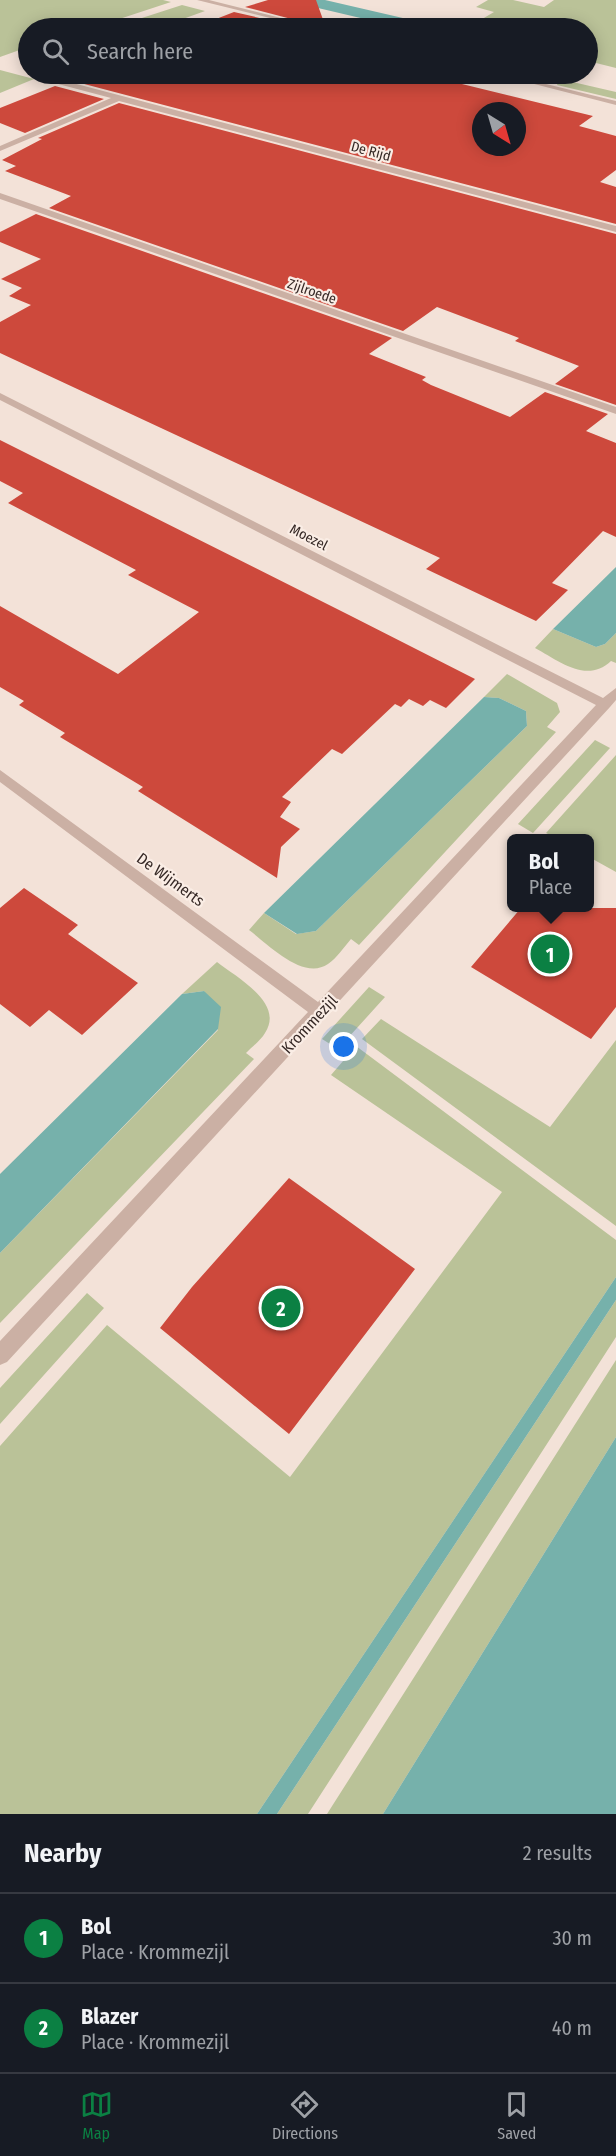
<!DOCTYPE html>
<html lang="en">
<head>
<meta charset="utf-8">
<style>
	:root { --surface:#171b24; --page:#242831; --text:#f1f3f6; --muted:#9ea1a6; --line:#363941; --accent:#0b8043 }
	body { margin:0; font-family:"Fira Sans Condensed",sans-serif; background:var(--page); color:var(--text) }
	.compass { position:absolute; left:472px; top:102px; width:54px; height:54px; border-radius:50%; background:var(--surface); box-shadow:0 3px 15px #0003; rotate:143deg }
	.you { position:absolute; left:344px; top:1047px; width:21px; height:21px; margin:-15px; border:4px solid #fff; border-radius:50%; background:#1a73e8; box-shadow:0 0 0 9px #1a73e833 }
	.badge { display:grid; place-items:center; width:39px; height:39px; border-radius:50%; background:var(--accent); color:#fff; font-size:20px; font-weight:700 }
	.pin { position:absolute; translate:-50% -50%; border:3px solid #fff; box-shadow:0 2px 6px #0006 }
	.popup { position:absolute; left:507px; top:834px; width:87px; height:78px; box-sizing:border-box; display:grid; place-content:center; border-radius:9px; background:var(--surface); filter:drop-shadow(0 2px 4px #0005); font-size:20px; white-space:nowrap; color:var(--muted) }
	.popup b { font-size:22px; color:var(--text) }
	.popup::after { content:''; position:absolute; left:50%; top:100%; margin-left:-12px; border:12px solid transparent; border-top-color:var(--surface) }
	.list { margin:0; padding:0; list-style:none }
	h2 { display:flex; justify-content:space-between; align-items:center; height:78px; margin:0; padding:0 24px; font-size:26px }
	h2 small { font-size:20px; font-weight:400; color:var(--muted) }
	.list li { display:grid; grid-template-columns:39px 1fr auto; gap:18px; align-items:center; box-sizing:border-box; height:90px; padding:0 24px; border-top:2px solid var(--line) }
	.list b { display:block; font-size:22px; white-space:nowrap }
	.list p { margin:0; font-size:20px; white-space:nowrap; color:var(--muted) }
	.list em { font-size:20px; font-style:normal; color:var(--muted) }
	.icon { flex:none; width:33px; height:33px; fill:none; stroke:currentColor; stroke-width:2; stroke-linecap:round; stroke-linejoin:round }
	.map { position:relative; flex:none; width:616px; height:1814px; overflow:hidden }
	.search { position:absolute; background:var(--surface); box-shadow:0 3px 15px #0003; left:18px; right:18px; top:18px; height:66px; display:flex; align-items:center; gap:15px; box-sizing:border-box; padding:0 21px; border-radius:33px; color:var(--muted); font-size:22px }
	.sheet { height:258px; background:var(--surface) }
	nav { display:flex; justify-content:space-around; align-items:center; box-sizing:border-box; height:84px; border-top:2px solid var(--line); background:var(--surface); font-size:16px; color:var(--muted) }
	nav a { display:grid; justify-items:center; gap:3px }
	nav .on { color:var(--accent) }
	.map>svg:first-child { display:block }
</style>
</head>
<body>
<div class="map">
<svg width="616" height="1814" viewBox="0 0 616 1814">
	<rect width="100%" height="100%" fill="#f3e2d8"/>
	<!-- green -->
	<path fill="#bac298" d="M0 0H163L171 2 92 28 104 24 86 28H28V47L0 57Z
		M488 0H513L544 7 554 0H616V68L588 61V28H467L494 12 476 7Z
		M182 5 205 11 158 28H111Z
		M0 70 34 79 0 93Z
		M522 74H538L616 92V99L557 85 558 82Z
		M553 629 596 647 605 644 616 633V663L611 661C587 684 559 661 535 648Z
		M507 674 557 703 560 712 547 727 556 732 359 945 351 939C344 947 337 958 328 964 303 981 268 944 249 930L264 913 296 934 316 931 527 726 526 711 499 698 484 697Z
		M595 740 610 748 533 833 518 824Z
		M616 755V872L589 857V838H556L546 833Z
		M217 962C236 977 285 1003 265 1033 261 1040 252 1047 246 1053L254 1059 0 1323V1253L218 1030 204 991 182 994Z
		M369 987 385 997 338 1049 322 1039Z
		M381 1019 550 1127 616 1040V1226L362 1039Z
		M356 1046 616 1240V1277L257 1814H0V1446L107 1325 290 1477 502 1192 331 1075Z
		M87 1293 104 1308 0 1424V1388Z
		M616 1300V1337L308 1814H277Z
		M616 1360V1437L383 1814H327Z"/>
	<!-- water -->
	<path fill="#76b1ab" d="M284 0H325L446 28H403Z
		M616 567V633L605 644 596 647 553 629Z
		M484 697 499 698 526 711 527 726 316 931 297 934 264 913Z
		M204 991 221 1007 218 1029 0 1253V1174L182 994Z
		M616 1277V1300L277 1814H257Z
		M616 1437V1814H383Z"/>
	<!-- building -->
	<path fill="#cd493c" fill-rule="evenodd" d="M268 0H316L326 28 245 7Z
		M234 12 303 28H193Z
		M84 74H421L593 116 579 126 616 136V170L600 182 616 187V224L69 80ZM481 111H517V147H481Z
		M55 86 104 99 25 133 0 123V108Z
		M119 103 616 234V405L555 384 579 366 515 341 519 338 437 307 403 331 49 208 71 196 5 171 16 166 2 160 42 139 38 138Z
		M36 214 392 338 369 354 426 377 422 380 431 385 510 417 545 392 608 414 586 431 616 443V537L603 531 552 583 568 590 536 621 426 569 440 558 0 353V322L31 305 9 296 22 288 1 279 41 259 0 242V232Z
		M0 440 351 616 475 679 446 708 430 700 423 706 409 699 401 707 395 704 342 754 332 749 282 797 291 802 280 817 300 829 281 847 277 878 138 791 143 787 60 737 65 733 19 705 24 701 0 687V606L118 674 199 612 128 575 136 570 8 503 23 493 0 481Z
		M24 888 78 925 68 934 138 983 82 1035 49 1010 30 1027 0 1004V908Z
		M521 908H616V1007L591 1039 471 967Z
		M289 1178 415 1269 289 1434 160 1328 192 1287Z"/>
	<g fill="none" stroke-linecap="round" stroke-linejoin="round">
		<!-- street -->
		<path fill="#cbb0a4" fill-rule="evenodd" d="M197 0H209L321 28H310Z
			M495 74H505L616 101V105Z
			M50 77 616 226V232L119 101 0 151V146L111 98 47 81Z
			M0 193 616 407V414L0 199Z
			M0 393 603 698 616 688V700L610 707 7 1362 0 1365V1341L308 1012 0 782V770L318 1002 596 705 0 400Z"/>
	</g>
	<g text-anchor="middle" stroke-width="4.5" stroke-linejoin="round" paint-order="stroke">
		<!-- far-street labels -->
		<g font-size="14" fill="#362926" stroke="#faede5">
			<text transform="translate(371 151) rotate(15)" y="5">De Rijd</text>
			<text transform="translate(312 291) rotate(19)" y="5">Zijlroede</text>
			<text transform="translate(309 537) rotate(27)" y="5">Moezel</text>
		</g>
		<!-- street labels -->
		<g font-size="16" fill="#362926" stroke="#faede5">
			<text transform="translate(171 879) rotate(36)" y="6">De Wijmerts</text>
			<text transform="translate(309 1024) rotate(-47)" y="6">Krommezijl</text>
		</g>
	</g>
</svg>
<svg class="compass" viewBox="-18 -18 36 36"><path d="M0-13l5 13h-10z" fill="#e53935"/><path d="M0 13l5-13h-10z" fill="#9ea1a6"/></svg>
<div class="you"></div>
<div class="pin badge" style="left:550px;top:954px">1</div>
<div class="popup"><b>Bol</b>Place</div>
<div class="pin badge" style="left:281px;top:1308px">2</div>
<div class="search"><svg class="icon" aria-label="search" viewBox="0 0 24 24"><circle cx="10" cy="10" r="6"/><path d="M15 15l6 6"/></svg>Search here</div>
</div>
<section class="sheet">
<h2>Nearby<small>2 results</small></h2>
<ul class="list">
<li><span class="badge">1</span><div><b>Bol</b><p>Place · Krommezijl</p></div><em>30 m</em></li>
<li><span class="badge">2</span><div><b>Blazer</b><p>Place · Krommezijl</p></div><em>40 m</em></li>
</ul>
</section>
<nav>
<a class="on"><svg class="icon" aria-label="map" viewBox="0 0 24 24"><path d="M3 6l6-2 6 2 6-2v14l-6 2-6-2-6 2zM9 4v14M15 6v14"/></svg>Map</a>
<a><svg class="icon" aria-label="directions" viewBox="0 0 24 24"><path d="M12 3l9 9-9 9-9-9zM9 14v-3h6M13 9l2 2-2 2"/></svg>Directions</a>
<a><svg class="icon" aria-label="saved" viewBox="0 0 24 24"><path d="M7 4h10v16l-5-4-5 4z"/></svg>Saved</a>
</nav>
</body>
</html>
